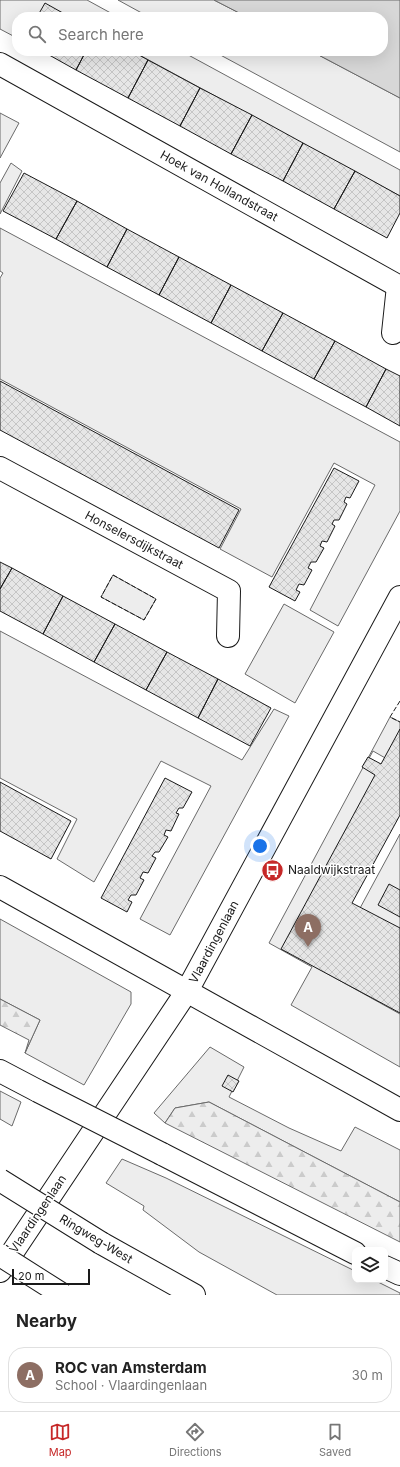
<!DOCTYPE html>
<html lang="en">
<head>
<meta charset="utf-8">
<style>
	:root { --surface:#fff; --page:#f6f6f6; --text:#222; --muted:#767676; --line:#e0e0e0; --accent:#c62828 }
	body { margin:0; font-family:Inter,sans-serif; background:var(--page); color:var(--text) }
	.controls { position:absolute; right:12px; bottom:12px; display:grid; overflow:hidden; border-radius:8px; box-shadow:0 4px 16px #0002 }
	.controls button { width:36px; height:36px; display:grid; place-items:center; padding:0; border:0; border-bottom:1px solid var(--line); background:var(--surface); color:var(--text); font:20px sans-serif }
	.scale { position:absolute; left:12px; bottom:10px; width:78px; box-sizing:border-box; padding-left:4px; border:2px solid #1a1a1a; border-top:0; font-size:11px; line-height:14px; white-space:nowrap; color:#1a1a1a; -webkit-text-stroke:3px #fff; paint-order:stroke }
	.you { position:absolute; left:260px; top:846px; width:14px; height:14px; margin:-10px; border:3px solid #fff; border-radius:50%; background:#1a73e8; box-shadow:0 0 0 6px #1a73e833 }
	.badge { display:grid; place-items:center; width:26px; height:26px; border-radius:50%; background:var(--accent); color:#fff; font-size:13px; font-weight:700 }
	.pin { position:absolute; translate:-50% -33px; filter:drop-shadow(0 1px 2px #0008) }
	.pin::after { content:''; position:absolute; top:21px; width:14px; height:12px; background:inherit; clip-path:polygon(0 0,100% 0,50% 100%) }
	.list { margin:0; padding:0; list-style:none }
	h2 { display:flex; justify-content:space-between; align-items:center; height:52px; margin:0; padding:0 16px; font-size:17px }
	h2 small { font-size:13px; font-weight:400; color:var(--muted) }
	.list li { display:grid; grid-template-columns:26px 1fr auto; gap:12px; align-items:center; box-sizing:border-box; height:56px; margin:0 8px 8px; padding:0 8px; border:1px solid var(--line); border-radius:16px }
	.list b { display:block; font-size:15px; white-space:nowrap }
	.list p { margin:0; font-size:13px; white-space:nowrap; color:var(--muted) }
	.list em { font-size:13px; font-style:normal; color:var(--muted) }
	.icon { flex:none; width:22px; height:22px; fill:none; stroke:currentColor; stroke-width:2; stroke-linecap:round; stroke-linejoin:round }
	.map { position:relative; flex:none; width:400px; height:1295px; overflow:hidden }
	.search { position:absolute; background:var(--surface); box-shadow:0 4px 16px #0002; left:12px; right:12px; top:12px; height:44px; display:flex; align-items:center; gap:10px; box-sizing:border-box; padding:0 14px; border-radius:16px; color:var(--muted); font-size:15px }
	.sheet { height:116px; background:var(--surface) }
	nav { display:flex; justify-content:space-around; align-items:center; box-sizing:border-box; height:56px; border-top:1px solid var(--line); background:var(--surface); font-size:11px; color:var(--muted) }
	nav a { display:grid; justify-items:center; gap:2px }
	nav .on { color:var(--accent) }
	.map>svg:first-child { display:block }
</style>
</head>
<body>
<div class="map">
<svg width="400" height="1295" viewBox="0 0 400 1295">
	<defs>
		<pattern id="forest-firs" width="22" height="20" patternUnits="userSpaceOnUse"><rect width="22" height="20" fill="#ededed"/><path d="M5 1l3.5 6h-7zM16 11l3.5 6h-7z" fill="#cbcbcb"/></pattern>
		<pattern id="building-cross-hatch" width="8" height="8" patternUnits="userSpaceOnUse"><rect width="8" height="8" fill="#e6e6e6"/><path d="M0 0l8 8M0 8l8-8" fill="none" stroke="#c5c5c5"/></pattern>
	</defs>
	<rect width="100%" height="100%" fill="#fff"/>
	<!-- green -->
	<path fill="#ededed" stroke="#6a6a6a" d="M0 0H87L118 17H17V38L0 29Z
		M118 0H214L247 17H149Z
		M132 51H181L400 170V196Z
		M213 51H311L400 98V152Z
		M0 113 19 123 0 158Z
		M11 163 22 171 0 214V183Z
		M0 228 400 442V511L338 626 310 610 375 485 334 463 272 577 220 549 241 509 0 379V278L3 273 0 271Z
		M113 575 156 599 144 620 101 597Z
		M284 604 334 632 295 703 245 674Z
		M0 631 242 760 274 709 289 716 170 935 140 919 211 786 161 761 94 882 57 859 77 819 0 778Z
		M390 717 400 722V736L387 759 373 751 366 764 380 772 283 949 400 1014V1067L291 1005 312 967 269 943Z
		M400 834V932L359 910Z
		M0 919 131 992V1004L84 1085 25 1053 40 1020 0 999Z
		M210 1047 244 1067 229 1097 289 1128 341 1151 355 1127 400 1150V1202L209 1102 175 1108 165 1123 154 1113Z
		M0 1091 21 1102 12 1126 0 1119Z
		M122 1159 166 1178 355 1271V1280H374L400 1293V1295H277L199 1252 143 1210 144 1206 106 1183Z"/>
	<!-- forest -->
	<path fill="url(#forest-firs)" stroke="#6a6a6a" d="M0 999 40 1020 25 1053 29 1040 0 1025Z
		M209 1102 400 1202V1242L165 1123 175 1108Z"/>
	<!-- water -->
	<path fill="#d7d7d7" stroke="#6a6a6a" d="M214 0H400V98L311 51H383V17H247Z"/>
	<!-- building -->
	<path fill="url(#building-cross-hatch)" stroke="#1a1a1a" d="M45 3 70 17H37Z
		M42 51H86L76 70Z
		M86 51H132L148 60 128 98 76 70Z
		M148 60 200 88 180 126 128 98Z
		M200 88 252 115 231 154 180 126Z
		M252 115 303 143 283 181 231 154Z
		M303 143 355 171 334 209 283 181Z
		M355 171 400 196V213L387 238 334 209Z
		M24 173 77 201 56 239 3 211Z
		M77 201 127 229 107 267 56 239Z
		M127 229 179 257 159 295 107 267Z
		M179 257 231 285 211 323 159 295Z
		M231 285 283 313 262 351 211 323Z
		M283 313 335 341 314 379 262 351Z
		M335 341 386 369 366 407 314 379Z
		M386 369 400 376V426L366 407Z
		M0 381 239 510 219 548 0 430Z
		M334 468 359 481 350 498 346 497 344 502 347 504 339 520H334L332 524 335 526 327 542 322 541 320 546 324 548 316 562H311L308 568 312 570 304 585 299 584 296 590 300 592 295 601 269 587Z
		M0 562 12 568 0 589Z
		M12 568 63 596 43 634 0 611V589Z
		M63 596 115 624 94 662 43 634Z
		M115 624 167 652 146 690 94 662Z
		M167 652 218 679 198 718 146 690Z
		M218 679 271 708 250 746 198 718Z
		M400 729V815L352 903 400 928V1013L281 949 375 775 362 767 368 757 381 764Z
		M165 778 192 792 183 808H179L176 813 179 814 171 831 166 830 164 835 168 837 159 852H155L152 856 156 858 148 873 143 872 140 878 144 880 136 895H131L128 900 132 902 127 912 101 898Z
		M0 782 71 821 51 859 0 831Z
		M389 884 400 890V917L378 905Z
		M228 1075 239 1081 233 1092 222 1086Z"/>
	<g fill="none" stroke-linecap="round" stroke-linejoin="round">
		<defs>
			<path id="minor" d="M0 64 398 286 393 333
				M0 468 229 591 228 636
				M0 887 400 1110
				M0 1271 187 991 400 597"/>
			<path id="highway" d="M0 1071 38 1091
				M162 1154 355 1253
				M101 1243 194 1295
				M385 1267 400 1274"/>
		</defs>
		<!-- minor casing -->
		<use href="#minor" stroke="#1a1a1a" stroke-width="24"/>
		<!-- highway casing -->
		<use href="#highway" stroke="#1a1a1a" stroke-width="24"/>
		<!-- minor -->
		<use href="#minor" stroke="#fff" stroke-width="22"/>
		<!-- highway -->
		<use href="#highway" stroke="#fff" stroke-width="22"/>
		<defs>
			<path id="highway-bridge" d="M38 1091 162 1154
				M0 1180 101 1243
				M0 1255 63 1295"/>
		</defs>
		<!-- highway-bridge casing -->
		<use href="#highway-bridge" stroke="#1a1a1a" stroke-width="24" stroke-linecap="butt"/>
		<!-- highway-bridge -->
		<use href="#highway-bridge" stroke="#fff" stroke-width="22"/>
		<!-- fence -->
		<path stroke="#1a1a1a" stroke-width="1" stroke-dasharray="5 2" stroke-linecap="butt" d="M113 575 156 599 144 620 101 597Z
			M400 701 390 717 400 722"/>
	</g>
	<!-- icons -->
	<defs>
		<symbol id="bus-disc" viewBox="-11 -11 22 22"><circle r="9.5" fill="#c62828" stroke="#fff"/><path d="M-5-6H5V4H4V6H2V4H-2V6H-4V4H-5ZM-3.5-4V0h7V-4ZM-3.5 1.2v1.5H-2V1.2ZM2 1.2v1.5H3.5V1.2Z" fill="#fff"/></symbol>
	</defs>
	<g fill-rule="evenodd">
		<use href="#bus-disc" x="260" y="858" width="25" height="25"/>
	</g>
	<g text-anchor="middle" stroke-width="3" stroke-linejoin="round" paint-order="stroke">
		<!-- street labels -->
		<g font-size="12" fill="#1a1a1a" stroke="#fff">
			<text transform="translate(219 186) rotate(29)" y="4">Hoek van Hollandstraat</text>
			<text transform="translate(134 540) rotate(28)" y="4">Honselersdijkstraat</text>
			<text transform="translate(214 942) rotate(-62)" y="4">Vlaardingenlaan</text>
			<text transform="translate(38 1214) rotate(-56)" y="4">Vlaardingenlaan</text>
			<text transform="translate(96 1239) rotate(31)" y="4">Ringweg-West</text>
		</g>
		<!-- poi labels -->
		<g font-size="12" fill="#1a1a1a" stroke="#fff" text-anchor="start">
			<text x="288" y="874">Naaldwijkstraat</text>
		</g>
	</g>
</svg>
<div class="controls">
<button><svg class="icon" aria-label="layers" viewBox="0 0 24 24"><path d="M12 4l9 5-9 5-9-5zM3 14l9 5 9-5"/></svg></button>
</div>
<div class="scale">20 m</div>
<div class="you"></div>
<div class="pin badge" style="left:308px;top:947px;background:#8d6e63">A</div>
<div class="search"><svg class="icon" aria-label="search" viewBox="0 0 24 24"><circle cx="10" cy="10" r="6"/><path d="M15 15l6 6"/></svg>Search here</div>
</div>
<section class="sheet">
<h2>Nearby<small></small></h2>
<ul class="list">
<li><span class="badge" style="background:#8d6e63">A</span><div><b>ROC van Amsterdam</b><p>School · Vlaardingenlaan</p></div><em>30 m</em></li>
</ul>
</section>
<nav>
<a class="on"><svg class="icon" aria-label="map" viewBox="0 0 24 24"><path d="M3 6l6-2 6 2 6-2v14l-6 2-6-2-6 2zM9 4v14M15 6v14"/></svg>Map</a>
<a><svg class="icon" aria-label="directions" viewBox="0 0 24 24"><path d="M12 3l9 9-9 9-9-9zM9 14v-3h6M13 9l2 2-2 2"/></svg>Directions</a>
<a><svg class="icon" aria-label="saved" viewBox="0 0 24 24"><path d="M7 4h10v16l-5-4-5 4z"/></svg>Saved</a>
</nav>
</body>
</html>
